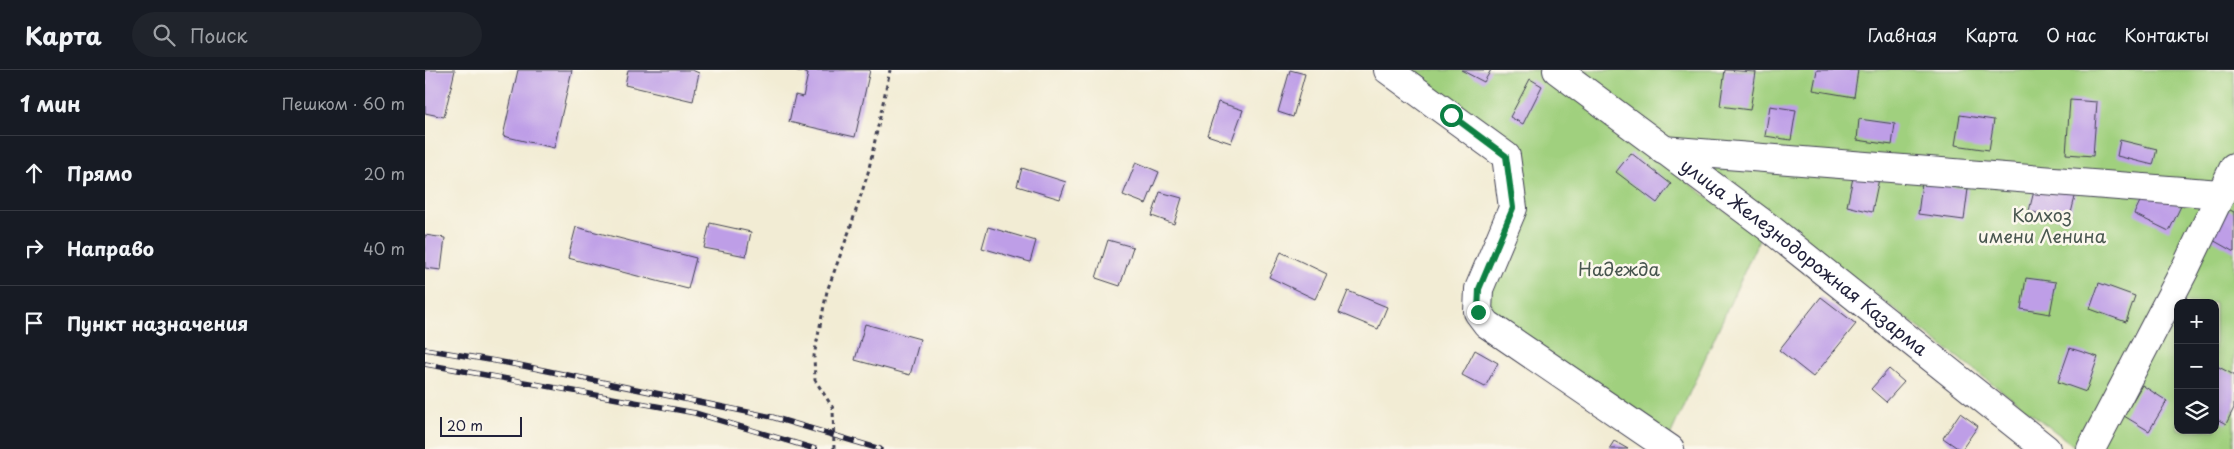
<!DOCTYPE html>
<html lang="ru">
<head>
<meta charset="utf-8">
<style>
	:root { --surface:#171b24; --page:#20242c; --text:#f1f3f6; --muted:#9ea1a6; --line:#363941 }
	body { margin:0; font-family:"Playpen Sans",sans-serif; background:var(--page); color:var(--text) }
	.controls { position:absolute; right:15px; bottom:15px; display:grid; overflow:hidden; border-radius:10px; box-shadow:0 2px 8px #0003 }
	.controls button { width:45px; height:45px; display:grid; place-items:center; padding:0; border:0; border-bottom:1px solid var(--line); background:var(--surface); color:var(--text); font:25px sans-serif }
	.scale { position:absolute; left:15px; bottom:12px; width:82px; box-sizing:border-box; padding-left:5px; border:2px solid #22223b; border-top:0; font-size:14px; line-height:18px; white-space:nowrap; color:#22223b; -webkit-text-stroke:4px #fbf7ec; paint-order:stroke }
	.stop { position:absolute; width:15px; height:15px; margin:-11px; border:4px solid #0b8043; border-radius:50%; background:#fff }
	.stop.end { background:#0b8043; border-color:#fff; box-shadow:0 1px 5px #0008 }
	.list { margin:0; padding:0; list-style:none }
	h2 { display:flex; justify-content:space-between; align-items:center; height:65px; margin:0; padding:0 20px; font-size:21px }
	h2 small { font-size:16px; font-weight:400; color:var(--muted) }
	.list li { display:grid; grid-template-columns:32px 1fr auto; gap:15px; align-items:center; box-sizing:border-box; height:75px; padding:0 20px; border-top:1px solid var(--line) }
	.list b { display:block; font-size:19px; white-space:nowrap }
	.list em { font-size:16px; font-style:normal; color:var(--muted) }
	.icon { flex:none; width:28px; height:28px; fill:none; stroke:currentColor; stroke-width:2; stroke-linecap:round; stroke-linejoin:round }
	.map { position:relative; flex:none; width:1809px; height:379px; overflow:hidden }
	header { display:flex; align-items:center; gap:30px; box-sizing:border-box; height:70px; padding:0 25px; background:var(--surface); border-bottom:1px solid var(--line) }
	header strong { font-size:24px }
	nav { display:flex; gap:28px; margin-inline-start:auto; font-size:18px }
	.search { width:350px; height:45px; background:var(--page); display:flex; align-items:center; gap:12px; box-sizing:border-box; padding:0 18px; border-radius:28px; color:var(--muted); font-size:19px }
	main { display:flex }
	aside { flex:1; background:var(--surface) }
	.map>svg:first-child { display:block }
</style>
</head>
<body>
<header>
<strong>Карта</strong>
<div class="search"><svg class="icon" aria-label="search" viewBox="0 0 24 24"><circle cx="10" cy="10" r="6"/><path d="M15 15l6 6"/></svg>Поиск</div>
<nav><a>Главная</a><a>Карта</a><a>О нас</a><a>Контакты</a></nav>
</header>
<main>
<aside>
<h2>1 мин<small>Пешком · 60 m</small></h2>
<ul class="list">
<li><svg class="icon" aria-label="ahead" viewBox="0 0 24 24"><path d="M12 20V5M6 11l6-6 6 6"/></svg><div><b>Прямо</b></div><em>20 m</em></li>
<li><svg class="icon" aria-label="right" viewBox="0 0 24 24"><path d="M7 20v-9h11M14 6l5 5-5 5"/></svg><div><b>Направо</b></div><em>40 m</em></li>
<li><svg class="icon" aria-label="arrive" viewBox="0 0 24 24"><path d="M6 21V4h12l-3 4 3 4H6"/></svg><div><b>Пункт назначения</b></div></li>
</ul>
</aside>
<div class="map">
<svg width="1809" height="379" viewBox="0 0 1809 379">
	<rect width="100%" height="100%" fill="#fbf7ec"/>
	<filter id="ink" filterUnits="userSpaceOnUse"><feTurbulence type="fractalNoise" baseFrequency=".02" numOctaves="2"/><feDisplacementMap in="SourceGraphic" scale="10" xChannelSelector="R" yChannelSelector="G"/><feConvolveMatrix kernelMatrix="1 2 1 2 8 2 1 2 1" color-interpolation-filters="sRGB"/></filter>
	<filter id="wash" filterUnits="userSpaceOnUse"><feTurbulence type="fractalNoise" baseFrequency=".0096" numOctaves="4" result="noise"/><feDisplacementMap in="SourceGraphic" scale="20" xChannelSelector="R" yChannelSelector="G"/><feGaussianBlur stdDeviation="1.12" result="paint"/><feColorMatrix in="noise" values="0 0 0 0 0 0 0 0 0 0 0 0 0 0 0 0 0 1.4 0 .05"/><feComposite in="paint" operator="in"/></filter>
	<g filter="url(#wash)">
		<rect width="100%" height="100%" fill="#f2ecd4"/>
		<!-- green -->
		<path fill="#a0d07e" stroke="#61795c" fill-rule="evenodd" d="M969 0H1115L1335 167 1244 368 1062 245 1090 83Z
			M1141 0H1809V379H1653L1418 200ZM1753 233H1790V360H1753Z"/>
		<g id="blocks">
			<!-- building -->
			<path fill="#be9ee7" d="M0 0H30L19 47 0 43Z
				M93 0H147L129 78 78 66Z
				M203 0H267L274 3 268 31 200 15Z
				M369 0H445L430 67 364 52 370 25 378 27 383 4Z
				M865 0 880 4 868 47 853 42Z
				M1036 0H1066L1059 12Z
				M1300 0 1331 2 1325 40 1295 36Z
				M1392 0H1433L1429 27 1388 20Z
				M1105 9 1117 16 1098 54 1085 47Z
				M1645 30 1672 32 1668 86 1641 84Z
				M793 32 818 40 806 73 782 65Z
				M1345 36 1371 40 1366 70 1340 66Z
				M1535 45 1569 50 1564 80 1530 75Z
				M1434 49 1470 54 1467 75 1432 70Z
				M1695 70 1732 79 1728 95 1692 86Z
				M1206 83 1246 114 1232 133 1191 102Z
				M711 92 734 102 721 134 698 125Z
				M597 98 641 112 635 129 592 116Z
				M1430 98 1455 104 1447 142 1422 136Z
				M1497 113 1543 119 1539 150 1493 144Z
				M1611 113 1651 123 1644 151 1604 141Z
				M1721 119 1756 136 1744 161 1709 144Z
				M735 122 757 128 749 154 727 146Z
				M1803 139 1809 142V182L1786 169Z
				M285 153 326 162 321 186 279 178Z
				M151 157 271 188 263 219 143 188Z
				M563 157 611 171 605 192 557 178Z
				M0 165 20 168 16 200 0 198Z
				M683 170 708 177 695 216 671 208Z
				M856 182 902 204 890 229 844 207Z
				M1601 208 1631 212 1625 244 1596 239Z
				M1674 213 1710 226 1701 252 1665 239Z
				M923 221 962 237 953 259 914 243Z
				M1396 227 1431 254 1388 307 1354 280Z
				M440 254 495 269 485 305 430 290Z
				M1645 278 1673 287 1661 322 1633 312Z
				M1050 280 1073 293 1060 317 1037 305Z
				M1790 295 1809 305V338L1801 354 1790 348Z
				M1464 299 1479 312 1461 332 1446 319Z
				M1717 315 1742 331 1724 361 1699 346Z
				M1535 343 1553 356 1537 379H1534L1518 368Z
				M1189 371 1203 379H1184Z"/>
		</g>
	</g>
	<g filter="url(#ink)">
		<use href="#blocks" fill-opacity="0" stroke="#414052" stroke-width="1"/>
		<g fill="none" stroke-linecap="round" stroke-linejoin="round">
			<defs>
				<g id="minor">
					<path d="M963 0 1081 86 1088 138 1054 219 1053 242 1062 254 1245 379"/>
					<path id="s1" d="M1132 0 1343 157 1621 379"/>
					<path d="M1238 80 1795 124"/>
					<path d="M1666 379 1760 199 1809 97"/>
				</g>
			</defs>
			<!-- minor casing -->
			<use href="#minor" stroke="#414052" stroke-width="30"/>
			<!-- path -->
			<path stroke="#414052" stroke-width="3" stroke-dasharray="4 4" stroke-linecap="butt" d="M409 379 408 338 390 310 389 286 402 221 425 159 443 103 465 0"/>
			<!-- minor -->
			<use href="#minor" stroke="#fff" stroke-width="28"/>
			<defs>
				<path id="rail" d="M0 279 94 295 347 347 455 379
					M0 294 270 343 390 379"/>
			</defs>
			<!-- rail casing -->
			<use href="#rail" stroke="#22223b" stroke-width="5.5"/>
			<!-- rail -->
			<use href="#rail" stroke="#fbf7ec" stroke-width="4" stroke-dasharray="11" stroke-linecap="butt"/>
		</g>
	</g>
	<g fill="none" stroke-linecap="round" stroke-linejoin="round" filter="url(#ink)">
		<!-- route -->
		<path stroke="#0b8043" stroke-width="6" d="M1026 45 1081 86 1088 138 1054 219 1053 242"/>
	</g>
	<g text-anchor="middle" stroke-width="5" stroke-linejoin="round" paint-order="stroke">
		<!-- park labels -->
		<g font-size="18" fill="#48564f" stroke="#fbf7ec">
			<text x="1617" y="152">Колхоз<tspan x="1617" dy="21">имени Ленина</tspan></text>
			<text x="1194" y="206">Надежда</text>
		</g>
		<!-- street labels -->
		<g font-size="18" fill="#22223b" stroke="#fbf7ec">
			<text dy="6" stroke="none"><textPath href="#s1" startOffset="310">улица Железнодорожная Казарма</textPath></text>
		</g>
	</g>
</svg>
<div class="controls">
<button>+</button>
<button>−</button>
<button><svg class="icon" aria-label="layers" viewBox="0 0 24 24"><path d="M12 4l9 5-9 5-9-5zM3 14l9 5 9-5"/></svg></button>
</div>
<div class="scale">20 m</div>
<div class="stop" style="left:1026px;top:45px"></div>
<div class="stop end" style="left:1053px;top:242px"></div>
</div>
</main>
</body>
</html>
